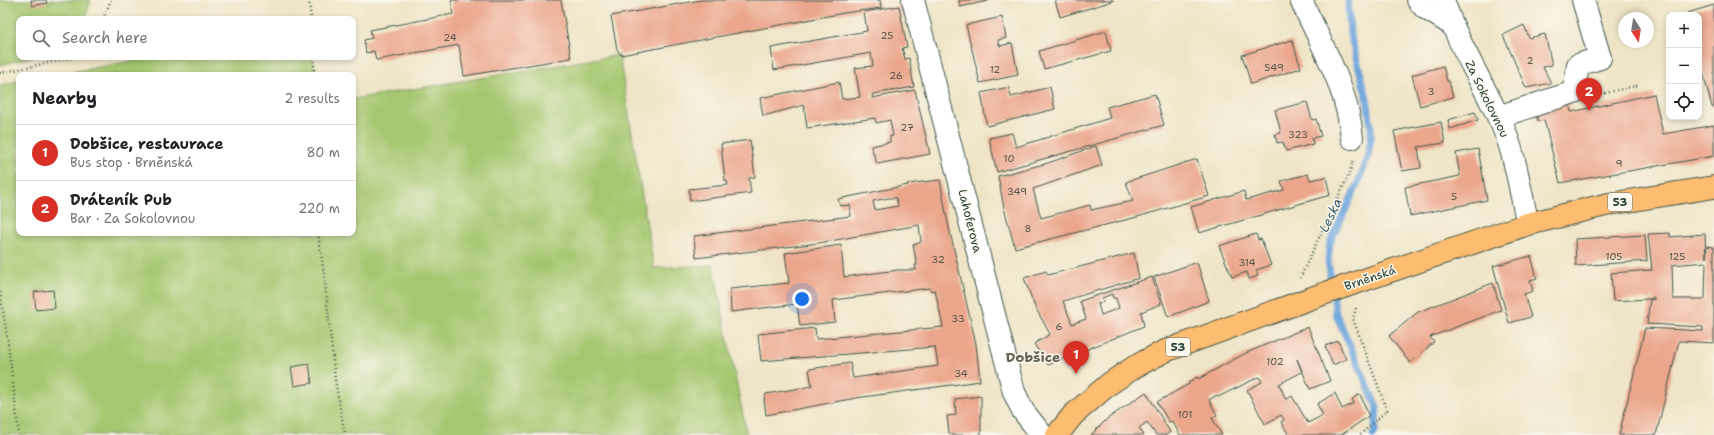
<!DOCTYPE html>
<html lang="en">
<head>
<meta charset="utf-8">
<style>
	:root { --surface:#fff; --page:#f2f2f2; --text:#202124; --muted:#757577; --line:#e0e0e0; --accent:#d93025 }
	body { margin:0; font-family:"Shantell Sans",sans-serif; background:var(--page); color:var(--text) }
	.controls { position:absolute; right:12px; top:12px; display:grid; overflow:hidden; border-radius:8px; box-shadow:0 2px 6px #0003 }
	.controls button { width:36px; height:36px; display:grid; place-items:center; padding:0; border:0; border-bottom:1px solid var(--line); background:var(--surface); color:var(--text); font:20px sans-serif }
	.compass { position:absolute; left:1618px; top:12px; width:36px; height:36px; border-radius:50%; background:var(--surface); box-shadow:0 2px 6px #0003; rotate:168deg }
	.you { position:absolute; left:802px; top:299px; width:14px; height:14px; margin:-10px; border:3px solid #fff; border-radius:50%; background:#1a73e8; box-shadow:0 0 0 6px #1a73e833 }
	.badge { display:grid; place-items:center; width:26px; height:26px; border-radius:50%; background:var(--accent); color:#fff; font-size:13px; font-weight:700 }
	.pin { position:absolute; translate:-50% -33px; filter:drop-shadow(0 1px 2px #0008) }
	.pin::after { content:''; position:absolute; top:21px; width:14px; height:12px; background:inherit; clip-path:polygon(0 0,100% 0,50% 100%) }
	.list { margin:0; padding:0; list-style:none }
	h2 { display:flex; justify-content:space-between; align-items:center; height:52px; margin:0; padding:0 16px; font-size:17px }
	h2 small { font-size:13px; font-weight:400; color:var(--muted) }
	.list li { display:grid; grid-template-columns:26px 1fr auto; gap:12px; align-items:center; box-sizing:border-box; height:56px; padding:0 16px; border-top:1px solid var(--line) }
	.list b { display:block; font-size:15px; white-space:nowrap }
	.list p { margin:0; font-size:13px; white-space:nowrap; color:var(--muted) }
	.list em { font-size:13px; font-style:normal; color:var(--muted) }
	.icon { flex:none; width:22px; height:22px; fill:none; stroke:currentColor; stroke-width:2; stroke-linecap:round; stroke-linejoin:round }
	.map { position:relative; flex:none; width:1714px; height:435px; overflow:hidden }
	.search { position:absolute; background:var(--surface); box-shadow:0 2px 6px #0003; left:16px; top:16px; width:340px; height:44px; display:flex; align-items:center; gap:10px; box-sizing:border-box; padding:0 14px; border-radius:8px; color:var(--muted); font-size:15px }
	.panel { position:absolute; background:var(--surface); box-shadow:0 2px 6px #0003; left:16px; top:72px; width:340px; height:164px; border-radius:8px }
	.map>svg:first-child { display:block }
</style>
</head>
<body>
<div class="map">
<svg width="1714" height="435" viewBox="0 0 1714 435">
	<rect width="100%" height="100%" fill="#fbf7ec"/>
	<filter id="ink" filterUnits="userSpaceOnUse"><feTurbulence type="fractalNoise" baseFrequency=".025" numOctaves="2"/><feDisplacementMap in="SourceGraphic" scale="8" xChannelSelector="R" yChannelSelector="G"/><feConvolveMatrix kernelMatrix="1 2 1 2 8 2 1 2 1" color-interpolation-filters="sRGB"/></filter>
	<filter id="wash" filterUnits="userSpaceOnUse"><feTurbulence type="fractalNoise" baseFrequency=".012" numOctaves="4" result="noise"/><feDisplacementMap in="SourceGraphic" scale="16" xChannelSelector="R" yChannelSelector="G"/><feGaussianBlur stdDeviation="0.9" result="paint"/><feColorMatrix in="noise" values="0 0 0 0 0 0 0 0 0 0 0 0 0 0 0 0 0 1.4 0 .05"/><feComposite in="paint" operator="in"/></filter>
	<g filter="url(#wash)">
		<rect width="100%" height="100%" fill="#efe4c6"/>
		<!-- green -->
		<path fill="#a5c770" stroke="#628252" d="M0 0H91L85 19H19V57H32L0 65Z
			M619 55 654 268 713 265 747 435H0V85L19 81V233H353V99Z
			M155 57H312L316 75H54Z"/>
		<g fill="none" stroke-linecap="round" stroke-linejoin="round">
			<!-- stream -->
			<path stroke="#6da5dc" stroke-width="7" d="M1348 0 1350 34 1367 98 1371 128V138L1368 156 1358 183 1330 243 1328 260 1336 314 1377 407 1375 432 1373 435"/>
		</g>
		<g id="blocks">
			<!-- building -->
			<path fill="#eba68c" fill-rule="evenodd" d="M31 0H46L47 3 32 6Z
				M451 0H561L571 58 464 76 459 45 376 60 374 51 366 53 364 40 372 38 370 30 453 14Z
				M701 0H880L881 8 844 13 621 55 617 49 611 16Z
				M959 0H988V1L960 7Z
				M1055 0H1113V1L1060 17Z
				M1714 5V107H1712L1699 58V15H1687V13Z
				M899 6 907 47 902 48 905 59 909 58 914 87 873 94 872 98 915 90 930 154 877 164 871 146 890 142V136H893L890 120 876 123 875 118 807 128 804 105 763 116 760 98 839 82 842 99 860 97 855 68 873 66 871 53 774 70 771 48 867 31 864 12Z
				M1002 17 1006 38 998 40 1000 46 1012 43 1018 75 980 83 966 25Z
				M1524 25 1529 38 1545 34 1552 65 1543 67 1551 83 1526 88 1503 35Z
				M1106 31 1111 51 1044 69 1039 51Z
				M1292 40 1301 68 1251 84 1242 55Z
				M1443 66 1447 81H1449L1453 97 1420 106 1412 75Z
				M1009 87 1011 97 1050 87 1055 109 987 126 981 93Z
				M1155 94 1164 125 997 172 989 138 1012 133 1016 147 1110 118 1107 107Z
				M1654 94 1663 134 1714 125V156L1560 183 1544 120 1538 121 1535 110 1569 102 1571 112Z
				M1307 102 1312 120 1316 119 1321 136 1312 138 1313 144 1286 151 1283 142 1277 143 1275 134 1281 133 1275 110Z
				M1475 112 1478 120 1450 129 1448 120Z
				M1441 122 1445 143 1418 147 1421 168 1402 171 1394 131Z
				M750 140 755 177 749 178 751 193 690 201 689 189 728 185 727 181H725L721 144Z
				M1096 146 1102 165 1033 189 1041 218 1090 205 1091 210 1133 201 1126 182 1197 159 1209 196 1137 217 1015 248 1004 208 998 176 1048 163Z
				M1478 149 1487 200 1410 216 1405 187 1460 176 1456 153Z
				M1308 174 1310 180 1326 177 1330 195 1199 233 1191 207 1244 191 1246 200 1284 190 1281 181Z
				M940 180 947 219 976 344 980 381 856 398 766 415 764 399 766 394 812 386 809 369 850 363 853 378 938 366 935 347 761 361 758 334 815 328 816 339 943 327 935 290 931 291 930 288 833 300 835 322 800 326 797 304 731 312 730 289 789 283 785 253 841 245 844 277 898 270H916L915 265H917L913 245 921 242 919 225 819 243 696 258 694 236 851 216 850 205 840 206 838 199 908 185 907 184ZM889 198H896L898 206 875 210 873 201Z
				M1670 233V237L1705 234 1706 258 1707 246 1714 247V343L1679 341 1656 435H1619L1645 328 1703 331V327L1647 324 1650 299 1654 300V297L1650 299 1613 301 1611 273 1652 270 1648 234ZM1706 262 1705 299H1673L1672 265Z
				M1256 234 1258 240 1261 239 1271 265 1256 270 1258 276 1249 279 1247 272 1232 277 1219 246Z
				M1645 235 1647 261 1576 266 1575 239Z
				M1134 253 1139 278 1063 301 1072 324 1086 319 1080 301 1152 277 1161 304 1141 312 1144 326 1048 365 1034 344 1050 334 1035 307 1024 278 1046 271 1048 275ZM1112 294 1113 298H1116L1119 308 1101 315 1098 304 1103 302 1102 298Z
				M1531 256 1537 278 1530 280 1533 291 1524 294 1531 317 1509 323 1493 266Z
				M1197 262 1209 301 1168 317 1154 277Z
				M1493 283 1501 310 1430 337 1434 342 1410 363 1389 336 1418 312Z
				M53 290 55 308 36 310 34 292Z
				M1308 327 1330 381 1310 389 1297 359 1302 372 1279 384 1286 400 1292 396 1308 423 1323 415 1317 404 1335 393 1342 409 1354 403 1352 399 1360 394 1369 416 1341 435H1289L1281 422 1284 420 1281 415 1265 424 1247 390 1262 382 1259 377 1218 397 1217 395 1209 400 1217 415 1212 418 1222 435H1180L1172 421 1169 422 1157 402 1189 384 1188 383 1197 377 1198 379 1246 353Z
				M1338 341 1346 359 1333 365 1325 346Z
				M309 364 312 383 294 386 291 367Z
				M1146 392 1170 432 1166 435H1156L1147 422 1139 428 1144 435H1091L1107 419Z
				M981 396V435H953L949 433 947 416 956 415 955 399Z"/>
		</g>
	</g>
	<g filter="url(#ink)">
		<use href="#blocks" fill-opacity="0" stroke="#3e564a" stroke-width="1"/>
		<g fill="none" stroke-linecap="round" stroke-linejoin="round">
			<defs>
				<path id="minor" d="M913 0 1014 392 1023 411 1042 435
					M1301 0C1321 44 1348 89 1352 138
					M1418 0 1425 8 1451 24
					M1443 0C1458 45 1484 84 1503 127 1516 157 1520 192 1528 224
					M1498 117 1574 92 1578 65 1600 58 1583 0"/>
				<path id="major" d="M1057 435 1073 415 1109 384 1136 366 1165 351 1320 295 1528 224 1609 204 1714 187"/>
			</defs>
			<!-- minor casing -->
			<use href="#minor" stroke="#3e564a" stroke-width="24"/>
			<!-- major casing -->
			<use href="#major" stroke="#3e564a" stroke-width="24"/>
			<!-- path -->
			<path stroke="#3e564a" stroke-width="2.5" stroke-dasharray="1 3" stroke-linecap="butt" d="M309 0 311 19
				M103 19 111 0
				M314 57V75
				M0 73 76 57
				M1597 95 1639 85
				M318 233 324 273 335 380 345 435
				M1300 278 1350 172 1353 161
				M0 292 8 343 19 435
				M1356 308 1353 319 1387 410 1360 435"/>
			<!-- minor -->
			<use href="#minor" stroke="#fff" stroke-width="22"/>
			<!-- major -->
			<use href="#major" stroke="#febc70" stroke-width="22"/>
		</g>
	</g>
	<g text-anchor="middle" stroke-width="3" stroke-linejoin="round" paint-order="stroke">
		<!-- number labels -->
		<g font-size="10" fill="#52574a">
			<text x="887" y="39">25</text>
			<text x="450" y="41">24</text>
			<text x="1530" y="64">2</text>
			<text x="1274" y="71">549</text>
			<text x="995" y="73">12</text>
			<text x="896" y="79">26</text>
			<text x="1431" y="95">3</text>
			<text x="907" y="131">27</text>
			<text x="1298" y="138">323</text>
			<text x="1009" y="162">10</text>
			<text x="1619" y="167">9</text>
			<text x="1017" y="195">349</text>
			<text x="1454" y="200">5</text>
			<text x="1028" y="232">8</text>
			<text x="1614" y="260">105</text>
			<text x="1677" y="260">125</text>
			<text x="938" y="263">32</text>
			<text x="1247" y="266">314</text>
			<text x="958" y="322">33</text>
			<text x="1059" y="330">6</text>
			<text x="1275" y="365">102</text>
			<text x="961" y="377">34</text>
			<text x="1185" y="418">101</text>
		</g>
		<!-- shield labels -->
		<g fill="#fbf7ec" stroke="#61756b" stroke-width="1">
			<rect x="1608" y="193" width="24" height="18" rx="3"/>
			<rect x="1166" y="338" width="24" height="18" rx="3"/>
		</g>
		<g font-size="11" font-weight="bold" fill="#1f3d34">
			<text x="1620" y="206">53</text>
			<text x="1178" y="351">53</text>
		</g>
		<!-- street labels -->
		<g font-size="12" fill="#1f3d34" stroke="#fbf7ec">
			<text transform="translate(1487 99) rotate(64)" y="4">Za Sokolovnou</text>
			<text transform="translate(970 221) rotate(76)" y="4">Lahoferova</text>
			<text transform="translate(1370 278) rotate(-19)" y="4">Brněnská</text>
		</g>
		<!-- water labels -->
		<g font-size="13" font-style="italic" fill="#365c66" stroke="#fbf7ec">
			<text transform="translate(1330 215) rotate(-65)" y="5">Leska</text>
		</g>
		<!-- quarter labels -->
		<g font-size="14" font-weight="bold" fill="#666253" stroke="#fbf7ec">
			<text x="1033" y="362">Dobšice</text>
		</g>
	</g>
</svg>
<div class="controls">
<button>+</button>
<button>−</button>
<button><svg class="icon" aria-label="locate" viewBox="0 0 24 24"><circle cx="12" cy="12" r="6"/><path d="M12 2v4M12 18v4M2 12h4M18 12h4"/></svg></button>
</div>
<svg class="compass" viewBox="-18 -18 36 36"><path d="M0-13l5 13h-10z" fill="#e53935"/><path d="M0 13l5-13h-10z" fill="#757577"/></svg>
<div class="you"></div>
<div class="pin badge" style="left:1076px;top:374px">1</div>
<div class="pin badge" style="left:1589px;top:111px">2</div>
<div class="search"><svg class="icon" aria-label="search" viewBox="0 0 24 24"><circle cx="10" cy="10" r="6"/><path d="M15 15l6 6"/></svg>Search here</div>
<section class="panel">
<h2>Nearby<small>2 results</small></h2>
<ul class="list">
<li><span class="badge">1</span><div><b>Dobšice, restaurace</b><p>Bus stop · Brněnská</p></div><em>80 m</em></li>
<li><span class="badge">2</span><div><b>Dráteník Pub</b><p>Bar · Za Sokolovnou</p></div><em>220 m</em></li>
</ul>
</section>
</div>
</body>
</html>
